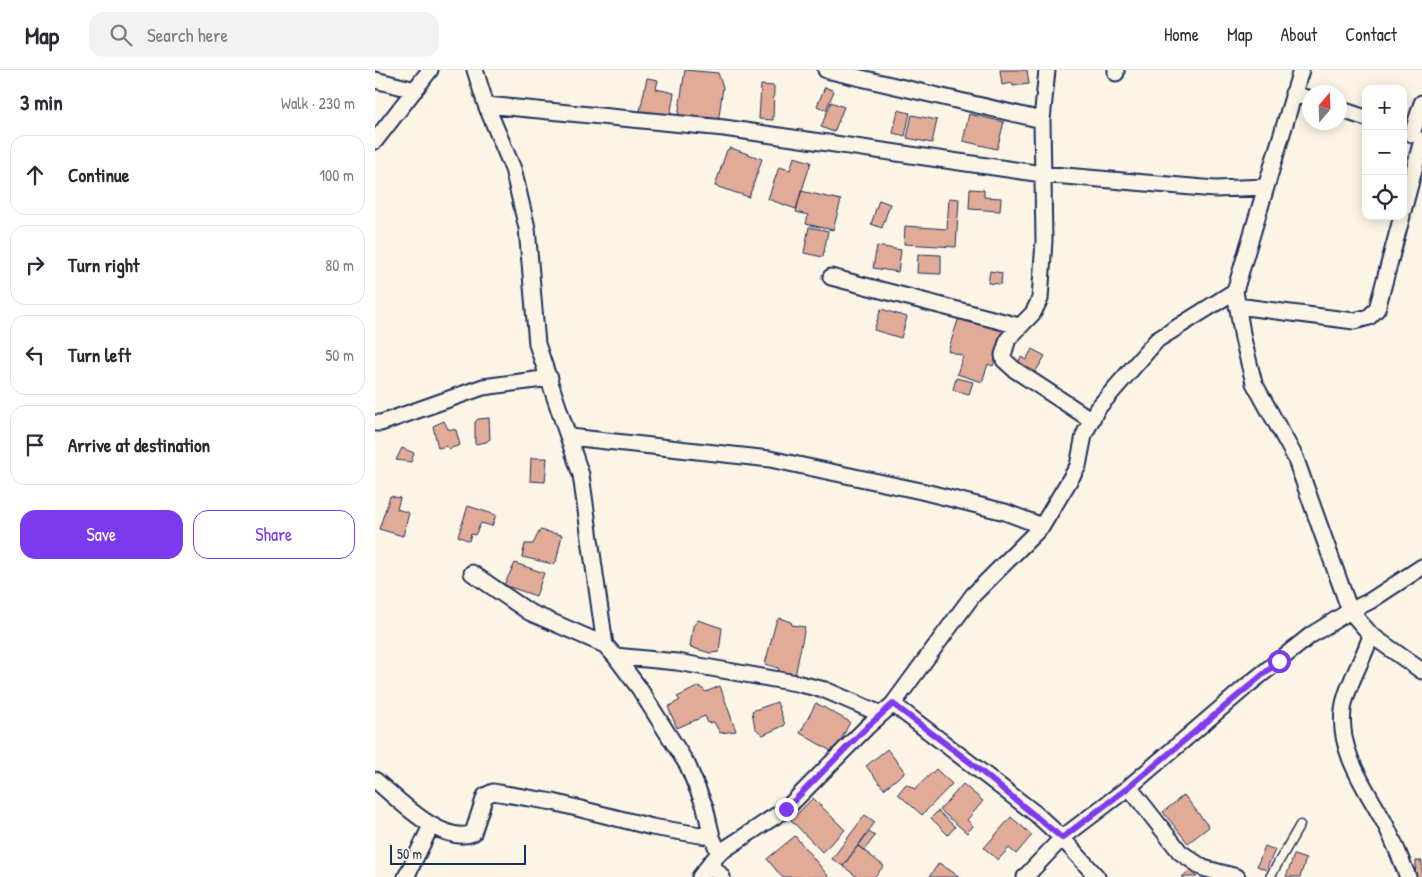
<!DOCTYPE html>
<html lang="en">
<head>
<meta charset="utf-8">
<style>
	:root { --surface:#fff; --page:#f2f2f3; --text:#2b2b33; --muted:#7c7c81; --line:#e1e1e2; --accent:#7c3aed }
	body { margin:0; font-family:"Patrick Hand",sans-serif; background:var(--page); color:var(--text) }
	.controls { position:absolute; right:15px; top:15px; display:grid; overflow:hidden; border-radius:10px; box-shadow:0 2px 12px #0003 }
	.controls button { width:45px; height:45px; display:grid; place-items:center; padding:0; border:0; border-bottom:1px solid var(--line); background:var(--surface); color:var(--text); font:25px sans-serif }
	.compass { position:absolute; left:927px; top:15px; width:45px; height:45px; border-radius:50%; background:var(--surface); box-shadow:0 2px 12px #0003; rotate:19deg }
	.scale { position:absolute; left:15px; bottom:12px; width:136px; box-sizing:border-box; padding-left:5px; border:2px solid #1b2f5e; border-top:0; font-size:14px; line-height:18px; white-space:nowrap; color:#1b2f5e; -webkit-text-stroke:4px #fcf5e5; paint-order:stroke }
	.stop { position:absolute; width:15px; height:15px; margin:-11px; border:4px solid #7c3aed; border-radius:50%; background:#fff }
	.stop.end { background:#7c3aed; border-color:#fff; box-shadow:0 1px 5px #0008 }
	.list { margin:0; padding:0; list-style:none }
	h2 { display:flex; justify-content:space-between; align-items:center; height:65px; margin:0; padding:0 20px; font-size:21px }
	h2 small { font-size:16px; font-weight:400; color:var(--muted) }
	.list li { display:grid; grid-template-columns:32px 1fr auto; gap:15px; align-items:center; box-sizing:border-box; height:80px; margin:0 10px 10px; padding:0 10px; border:1px solid var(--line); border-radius:15px }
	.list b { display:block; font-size:19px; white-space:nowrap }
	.list em { font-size:16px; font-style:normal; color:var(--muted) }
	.actions { display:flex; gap:10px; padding:15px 20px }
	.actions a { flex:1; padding:11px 0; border:1px solid var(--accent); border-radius:15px; text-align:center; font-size:18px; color:var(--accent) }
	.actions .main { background:var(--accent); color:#fff }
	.icon { flex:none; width:28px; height:28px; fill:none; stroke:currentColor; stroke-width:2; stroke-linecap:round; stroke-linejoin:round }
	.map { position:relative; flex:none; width:1047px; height:807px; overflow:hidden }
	header { display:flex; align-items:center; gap:30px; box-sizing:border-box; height:70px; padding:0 25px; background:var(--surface); border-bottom:1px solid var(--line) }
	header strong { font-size:24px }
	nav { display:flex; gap:28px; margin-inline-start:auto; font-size:18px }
	.search { width:350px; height:45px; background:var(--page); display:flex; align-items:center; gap:12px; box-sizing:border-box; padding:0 18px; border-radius:15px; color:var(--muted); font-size:19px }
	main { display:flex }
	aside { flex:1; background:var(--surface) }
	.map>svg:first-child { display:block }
</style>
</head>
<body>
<header>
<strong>Map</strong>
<div class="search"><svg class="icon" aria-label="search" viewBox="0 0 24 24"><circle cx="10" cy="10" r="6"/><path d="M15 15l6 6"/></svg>Search here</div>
<nav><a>Home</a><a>Map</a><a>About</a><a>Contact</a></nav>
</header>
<main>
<aside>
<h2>3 min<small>Walk · 230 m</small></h2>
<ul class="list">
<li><svg class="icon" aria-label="ahead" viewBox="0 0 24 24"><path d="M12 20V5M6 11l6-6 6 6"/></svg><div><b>Continue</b></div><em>100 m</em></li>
<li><svg class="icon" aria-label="right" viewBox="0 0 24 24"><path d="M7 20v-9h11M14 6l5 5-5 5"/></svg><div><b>Turn right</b></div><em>80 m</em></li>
<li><svg class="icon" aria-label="left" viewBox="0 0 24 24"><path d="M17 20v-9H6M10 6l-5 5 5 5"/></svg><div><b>Turn left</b></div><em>50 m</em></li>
<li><svg class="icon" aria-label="arrive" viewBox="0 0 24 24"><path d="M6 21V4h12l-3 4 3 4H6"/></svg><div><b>Arrive at destination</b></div></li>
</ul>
<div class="actions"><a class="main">Save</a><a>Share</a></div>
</aside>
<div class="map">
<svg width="1047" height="807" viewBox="0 0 1047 807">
	<rect width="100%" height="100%" fill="#fcf5e5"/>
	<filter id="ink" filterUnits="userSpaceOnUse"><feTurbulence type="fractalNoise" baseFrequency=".02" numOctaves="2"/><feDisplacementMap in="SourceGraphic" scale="10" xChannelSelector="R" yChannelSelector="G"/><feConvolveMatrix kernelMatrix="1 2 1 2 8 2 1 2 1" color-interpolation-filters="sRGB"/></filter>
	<g filter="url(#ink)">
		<!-- building -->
		<path fill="#e2ab98" stroke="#1b2f5e" d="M310 0 343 3 348 17 343 53 303 46Z
			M625 0H652L654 14 638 16 637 13 627 15Z
			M272 8 283 10 281 19 299 23 295 47 265 41Z
			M386 15 399 16 398 50 384 49Z
			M450 17 459 21 451 40 442 36Z
			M456 32 469 37 459 62 446 57Z
			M523 40 535 43 530 66 518 63Z
			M594 44 629 52 622 79 588 71Z
			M537 45 562 50 557 73 532 68Z
			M356 78 387 89 374 127 340 116 352 80Z
			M419 87 436 92 421 139 393 129 404 97 415 100Z
			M595 119 609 120V127L626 128 625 141 594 139Z
			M426 121 466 130 458 160 431 154 433 145 421 142Z
			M574 128 584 129 581 177 529 174 530 156 572 159Z
			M504 130 515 134 507 158 496 154Z
			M434 157 453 161 448 187 429 183Z
			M502 176 526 180 523 202 498 198Z
			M543 184 566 185V204L542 203Z
			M615 201 627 203 626 214 613 213Z
			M506 239 532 247 526 268 499 260Z
			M584 247 629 261 618 296 613 294 607 312 582 304 588 286 573 281Z
			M657 279 670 286 658 306 641 296 646 287 651 290Z
			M581 308 598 312 594 324 578 320Z
			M114 348 115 369 111 372 100 374V352L103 349Z
			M69 351 73 359 81 360 85 375 74 379 72 376 63 378 58 356Z
			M27 378 39 383 36 392 21 390Z
			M156 388H172L170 412 155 411Z
			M15 426 25 428 22 439 34 443 28 466 4 459Z
			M93 436 121 445 117 456 106 453 100 465 96 464 94 471 83 466Z
			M165 460 187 465 181 492 178 494 147 487 150 474H158Z
			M140 493 169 503 161 526 129 515Z
			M404 548 416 552 417 555 430 557 420 606 405 603 403 598 390 594 401 552Z
			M323 550 347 558 344 582 335 583 315 577 318 556Z
			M324 616 331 622 345 616 361 661 345 663 339 652 333 653 330 646 302 658 293 637 305 630 302 627Z
			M402 632 410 655 388 665 380 658 377 641Z
			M441 633 475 652 462 678 456 681 425 663Z
			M512 679 530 702 509 719 491 696Z
			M561 699 577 714 547 745 523 724 531 714 540 719Z
			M588 714 608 731 592 750 598 756 592 763 565 740Z
			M809 725 834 757 813 773 788 742Z
			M438 728 470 760 447 782 416 750Z
			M563 741 580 757 573 765 556 748Z
			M490 745 500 752 468 796 457 789Z
			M636 747 657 765 641 784 634 778 623 790 609 778Z
			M494 762 500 766 489 780 483 776Z
			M420 766 454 807H407L392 789Z
			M483 776 509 796 499 807H482L468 796Z
			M890 776 900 780 891 800 882 796Z
			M919 785 931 789 925 807H911Z
			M1041 791H1047V807H1040Z
			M564 793 585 807H554Z
			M815 800 822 807H807Z"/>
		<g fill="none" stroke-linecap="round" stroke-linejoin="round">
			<defs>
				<path id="service" d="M895 807 925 755"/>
				<path id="minor" d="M100 0 111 35 138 99 152 158 162 274 206 405 230 575
					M451 0 667 50
					M672 0 667 50 669 171 665 229 658 243 633 269 628 285 629 290 640 300 715 349
					M926 0 860 221 868 269 879 313 920 387 975 541 996 565 1047 601
					M741 3V0
					M0 10 40 20
					M918 23 934 29
					M111 35 349 58 667 104 840 119 891 117
					M964 39 991 48
					M1037 64 1047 33
					M0 71 55 0
					M1028 141 1047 70
					M456 207 644 256
					M862 236 979 251 994 247 1002 239 1027 146
					M0 353H6L108 317 175 308
					M195 367 395 389 546 421 630 442 667 456
					M97 503 154 542 230 575 240 586 264 618 313 696 330 737 337 767 344 783
					M996 565C989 589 970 618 968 640 963 681 990 717 1008 750 1018 768 1025 788 1033 807
					M240 586 302 592 421 613 450 620 506 644
					M518 634 661 744 687 768 722 807
					M0 710C22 728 67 776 98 763L110 726 118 722 178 732 277 757 337 767
					M754 717 805 782 828 798 862 807
					M335 793 347 807
					M31 807 56 756
					M325 807 344 783 411 739 492 657 518 634 598 525 667 456 703 396 709 365 722 339 782 270 860 221
					M650 807 687 768 754 717 873 615 936 565 975 541 995 531 1047 497"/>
			</defs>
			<!-- service casing -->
			<use href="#service" stroke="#1b2f5e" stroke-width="11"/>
			<!-- minor casing -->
			<use href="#minor" stroke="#1b2f5e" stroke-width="19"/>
			<!-- service -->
			<use href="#service" stroke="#fcf5e5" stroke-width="8"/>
			<!-- minor -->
			<use href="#minor" stroke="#fcf5e5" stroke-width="15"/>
		</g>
	</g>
	<g fill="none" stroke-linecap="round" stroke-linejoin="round" filter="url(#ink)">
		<!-- route -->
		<path stroke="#7c3aed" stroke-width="6" d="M411 739 492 657 518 634 596 693 687 768 754 717 904 591"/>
	</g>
</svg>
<div class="controls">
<button>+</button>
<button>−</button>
<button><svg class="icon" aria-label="locate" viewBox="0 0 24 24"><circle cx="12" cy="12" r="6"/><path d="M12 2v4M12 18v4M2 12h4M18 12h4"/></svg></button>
</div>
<svg class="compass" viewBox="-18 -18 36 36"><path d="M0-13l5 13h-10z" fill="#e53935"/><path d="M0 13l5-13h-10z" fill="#7c7c81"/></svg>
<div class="scale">50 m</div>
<div class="stop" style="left:904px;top:591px"></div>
<div class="stop end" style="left:411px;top:739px"></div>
</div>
</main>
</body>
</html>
